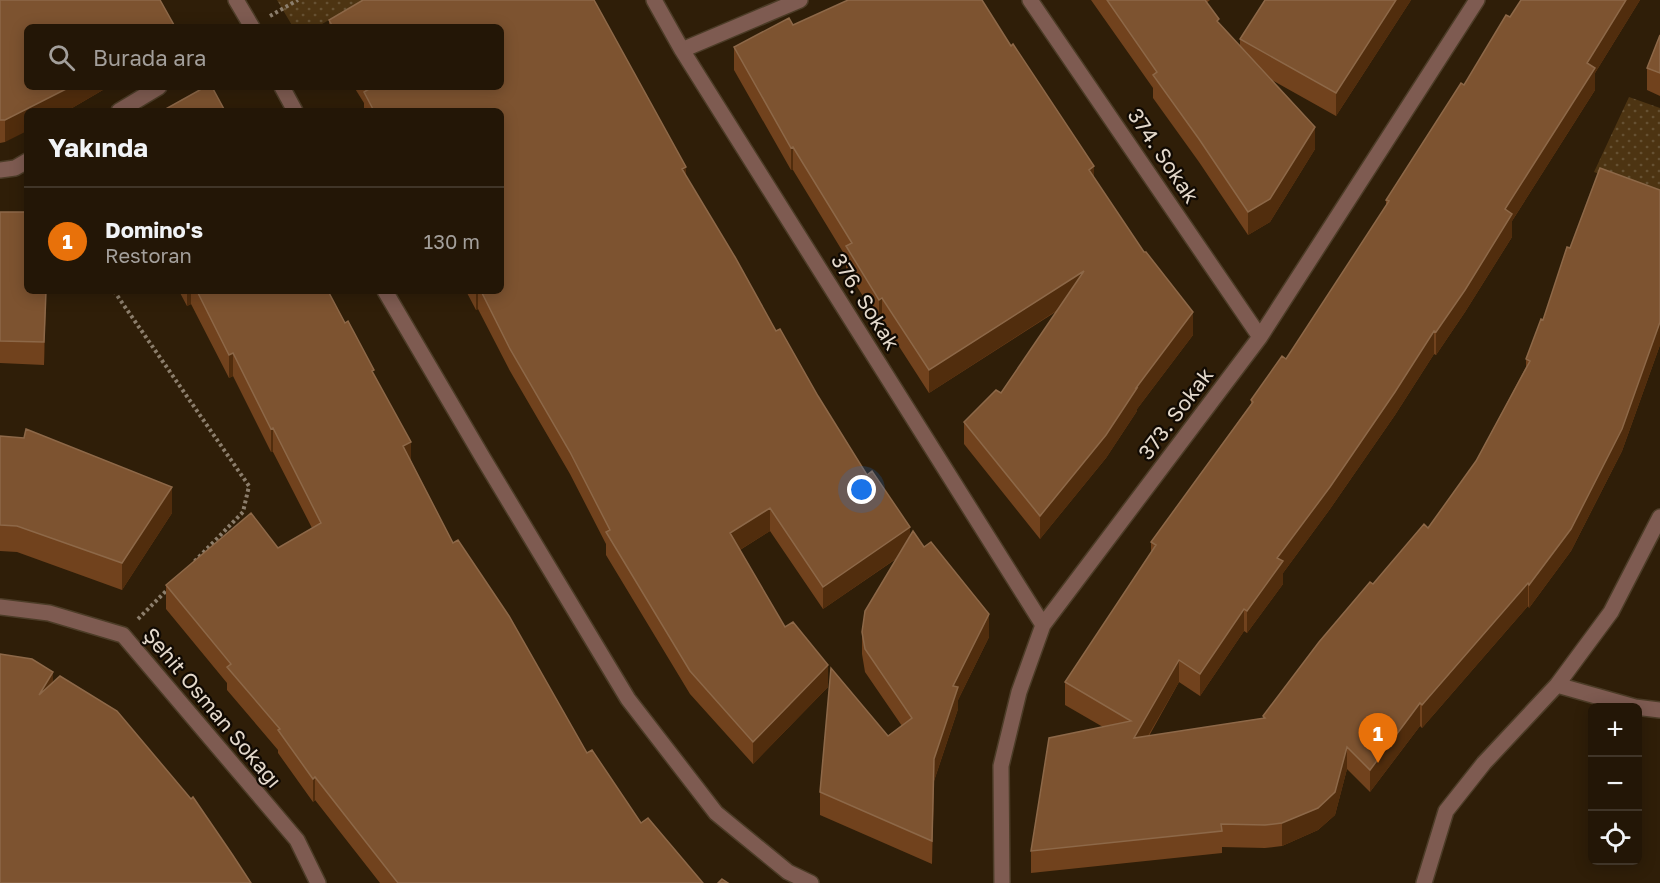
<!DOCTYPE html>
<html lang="tr">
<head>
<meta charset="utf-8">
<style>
	:root { --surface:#231606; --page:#2f2314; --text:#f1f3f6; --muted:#a39f9b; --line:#403528; --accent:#d93025 }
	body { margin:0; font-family:"Golos Text",sans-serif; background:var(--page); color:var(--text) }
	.controls { position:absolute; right:18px; bottom:18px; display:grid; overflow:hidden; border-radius:9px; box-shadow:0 3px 15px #0003 }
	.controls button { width:54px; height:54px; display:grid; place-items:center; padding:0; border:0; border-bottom:2px solid var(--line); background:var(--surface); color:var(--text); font:30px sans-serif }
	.you { position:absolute; left:862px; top:490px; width:21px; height:21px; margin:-15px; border:4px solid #fff; border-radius:50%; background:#1a73e8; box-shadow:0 0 0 9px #1a73e833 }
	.badge { display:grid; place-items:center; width:39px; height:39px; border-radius:50%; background:var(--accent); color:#fff; font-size:20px; font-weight:700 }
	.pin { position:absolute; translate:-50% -50px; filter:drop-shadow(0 2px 3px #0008) }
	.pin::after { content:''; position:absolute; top:32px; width:21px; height:18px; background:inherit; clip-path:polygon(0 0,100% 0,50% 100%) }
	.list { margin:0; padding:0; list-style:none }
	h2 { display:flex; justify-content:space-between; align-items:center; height:78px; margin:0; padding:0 24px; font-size:26px }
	h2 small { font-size:20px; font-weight:400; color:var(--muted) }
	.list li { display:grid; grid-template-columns:39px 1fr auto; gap:18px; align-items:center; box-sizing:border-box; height:108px; padding:0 24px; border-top:2px solid var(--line) }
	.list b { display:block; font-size:22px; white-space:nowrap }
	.list p { margin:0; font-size:20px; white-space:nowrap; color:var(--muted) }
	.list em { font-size:20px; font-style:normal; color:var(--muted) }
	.icon { flex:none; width:33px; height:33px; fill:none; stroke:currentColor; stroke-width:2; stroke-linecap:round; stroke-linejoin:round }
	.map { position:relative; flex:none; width:1660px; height:883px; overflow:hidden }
	.search { position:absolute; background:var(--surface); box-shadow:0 3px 15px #0003; left:24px; top:24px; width:480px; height:66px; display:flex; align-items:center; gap:15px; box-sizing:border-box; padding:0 21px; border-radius:9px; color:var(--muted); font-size:22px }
	.panel { position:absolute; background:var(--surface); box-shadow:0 3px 15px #0003; left:24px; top:108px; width:480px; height:186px; border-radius:9px }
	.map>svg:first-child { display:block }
</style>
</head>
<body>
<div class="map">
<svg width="1660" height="883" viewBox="0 0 1660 883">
	<defs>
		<pattern id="grass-dots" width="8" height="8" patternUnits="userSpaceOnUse" patternTransform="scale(1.5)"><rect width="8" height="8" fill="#4d3412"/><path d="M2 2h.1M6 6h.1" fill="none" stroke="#665133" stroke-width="1.8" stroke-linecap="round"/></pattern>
	</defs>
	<rect width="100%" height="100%" fill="#2f1e08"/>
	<!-- grass -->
	<path fill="url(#grass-dots)" d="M277 0H363L317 27H293Z
		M1629 97 1660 108V196L1594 172Z"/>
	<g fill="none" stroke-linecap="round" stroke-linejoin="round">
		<defs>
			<path id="minor" d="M236 0 252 27
				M654 0 682 50 1043 625
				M1030 0 1260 337
				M682 50 800 0
				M282 87 295 111
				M119 111 159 87
				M0 170 15 168 27 161
				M385 291 483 458 628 699 716 813 788 872 811 883
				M0 607 49 613 123 635 297 840 318 883
				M1557 685 1635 707 1660 710
				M1002 883 1001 766 1019 692 1043 625 1260 337 1477 0
				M1424 883 1446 811 1484 763 1557 685 1611 612 1660 517"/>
		</defs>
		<!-- minor casing -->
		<use href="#minor" stroke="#4c3c27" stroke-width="18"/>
		<!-- path -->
		<path stroke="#8c7e6c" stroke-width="4" stroke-dasharray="3 3" stroke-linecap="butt" d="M270 16 298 0
			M114 291 249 486 243 512 193 563
			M138 619 169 588"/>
		<!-- minor -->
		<use href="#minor" stroke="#7e5b51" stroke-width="15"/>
	</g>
	<!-- wall -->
	<path fill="#71421d" d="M0 0 174 27 27 87H108L67 111H27L5 142 0 143Z
		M363 0H594L686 167V177L735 257 776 331 780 329 818 396 867 475 872 471 910 527V535L913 531 924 547 931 542 989 614V637L958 700V709L934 781 932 864 820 815V792L831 668 888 736 902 726 865 672 862 654V632L865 611 896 559 823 609 770 531 740 550 785 627 793 622 828 665V687L753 764 690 694 606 555V544L570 474 510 371 478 309 476 310 466 291H501V111H364V103L354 87H501V27H329V20Z
		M1091 0H1210L1206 3 1219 23 1240 46V39L1411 0 1336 116 1270 79 1315 149 1270 222 1248 235 1199 162 1153 98V88Z
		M1521 0H1640L1595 73V90L1512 221V237L1465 312 1436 355 1434 354 1395 415 1330 509 1283 573V584L1247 633 1244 631 1200 696 1179 682 1149 736 1263 718V716L1373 584 1428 528 1476 461 1526 367V359L1543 320 1570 248 1660 190V345L1622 451 1571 551 1529 608 1528 606 1422 728 1420 726 1370 792 1347 769 1335 815 1318 830 1282 846 1265 848 1222 847V853L1031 873V851L1103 727 1065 705V682L1151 552V542L1251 404V400L1286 359 1386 206V200L1510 17Z
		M793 25 1094 178 1193 335 1137 409V411L1106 458 1040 539 964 444V422L1001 393 1057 311 929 393 882 320 879 322 846 269V257L793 170H791L734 70V47Z
		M1660 35V96L1647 90V68Z
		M0 212 27 291H46L44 365 0 363Z
		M179 291H328L374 376 411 461 453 543 587 753 641 823 703 883H380L315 800 313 802 278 753V750L227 690V683L166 609V585L278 548 312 528 273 452H271L233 376 229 378 191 304 187 306Z
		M0 436 172 513 122 590 17 552 0 551Z"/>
	<!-- shaded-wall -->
	<path fill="#512d0d" d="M1396 0H1411L1336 116V93Z
		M1626 0H1640L1595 73V90L1512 221V237L1465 312 1436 355V332L1587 63Z
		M70 87H108L67 111H27V131L5 142V120Z
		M1315 127V149L1270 222 1248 235V212Z
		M793 147V170H791V148Z
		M1094 166V189L1089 170Z
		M686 167V189L682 169Z
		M1084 271V293L929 393V370Z
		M46 291 44 365V342Z
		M187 291H191V304L187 306Z
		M476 291H478V309L476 310Z
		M882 298V320L879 322V300Z
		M1193 312V335L1137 409V411L1106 458 1040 539V516Z
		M1660 322V345L1622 451 1571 551 1529 608V585Z
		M1434 331V354L1395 415 1330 509 1283 573V584L1247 633V611L1277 558Z
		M233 353V376L229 378V355Z
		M273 428V452H271V429Z
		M411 442V465L403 446Z
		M172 487V513L122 590V563Z
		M770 508V531L730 556V533Z
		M910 527V549L823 609V587Z
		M1528 583V606L1422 728V705Z
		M1244 609V631L1200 696V674Z
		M989 614V637L958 700V709L934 781 932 864 934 759 953 686Z
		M1179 660V682L1134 760V738Z
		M828 665V687L753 764V742Z
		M53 672V694L39 695Z
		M1420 703V726L1370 792V770Z
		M1347 747V769L1335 815 1318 830 1282 846V823Z
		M315 777V800L313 802V779Z"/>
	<!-- building -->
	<path fill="#7d5330" stroke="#8d6848" stroke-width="1.5" d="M0 0H160L174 25 171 27H27V87H70L5 120H0Z
		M363 0H594L686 167 682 169 735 257 776 331 780 329 818 396 867 475 872 471 910 527 823 587 770 508 730 533 785 627 793 622 828 665 753 742 690 671 606 532 610 530 570 452 510 349 481 291H501V111H374L364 92 369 89 367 87H501V27H333L329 20Z
		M848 0H982L1011 46 1013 44 1094 166 1089 170 1144 252H1146L1193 312 1136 388H1137L1106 435 1040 516 964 422 996 390 1001 393 1084 271 929 370 882 298 879 300 846 246 852 243 793 147 791 148 734 47 789 18 793 25Z
		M1107 0H1205L1219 19 1217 21 1315 127 1270 199 1248 212 1199 139 1153 75 1157 72Z
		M1265 0H1396L1336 93 1240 39Z
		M1521 0H1626L1587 63 1595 68 1505 209 1512 214 1465 290 1436 332 1434 331 1395 392 1330 487 1277 558 1283 561 1247 611 1244 609 1200 674 1179 660 1134 738 1265 718 1263 716 1319 642 1370 582 1373 584 1424 524 1428 528 1476 461 1530 361 1526 359 1541 319 1543 320 1567 247 1570 248 1600 168 1660 190V322L1622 429 1571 529 1529 585 1528 583 1422 705 1420 703 1370 770 1347 747 1335 792 1318 808 1282 823 1265 825 1221 824 1222 831 1031 851 1049 738 1131 721 1065 682 1156 545 1151 542 1253 402 1251 400 1282 356 1286 359 1389 201 1386 200 1461 83 1464 85 1506 15 1510 17Z
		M1660 35V73L1647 68Z
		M205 87H212L225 111H162Z
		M0 212H27V291H46L44 342 0 341Z
		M197 291H328L345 323 348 321 374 370 372 371 411 442 403 446 453 543 458 540 509 616 587 753 592 750 641 823 648 818 703 883H398L315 777 313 779 278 730 280 729 227 667 231 664 166 585 251 513 278 548 321 523 273 428 271 429 233 353 229 355Z
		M26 429 172 487 122 563 17 526 0 525V436L24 438Z
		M913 531 924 547 931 542 989 614 953 686 958 687 934 759 932 841 820 792 831 668 888 736 912 718 865 649 862 632 865 611Z
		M0 654 32 659 53 672 39 695 60 676 117 711 191 799 193 797 232 854 251 883H0Z
		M722 879 728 883H718Z"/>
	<g text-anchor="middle" stroke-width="4.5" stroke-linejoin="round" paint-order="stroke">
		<!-- street labels -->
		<g font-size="21" fill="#e4d9cc" stroke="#110a03">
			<text transform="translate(1163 156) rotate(56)" y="7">374. Sokak</text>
			<text transform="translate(865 302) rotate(58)" y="7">376. Sokak</text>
			<text transform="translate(1176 414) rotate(-53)" y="7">373. Sokak</text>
			<text transform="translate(212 708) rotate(50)" y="7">Şehit Osman Sokağı</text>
		</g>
	</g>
</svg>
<div class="controls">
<button>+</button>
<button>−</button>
<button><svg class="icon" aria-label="locate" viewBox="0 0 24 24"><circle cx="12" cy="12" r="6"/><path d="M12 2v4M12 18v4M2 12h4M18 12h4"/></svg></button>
</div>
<div class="you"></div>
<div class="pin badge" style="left:1378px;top:763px;background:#e8710a">1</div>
<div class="search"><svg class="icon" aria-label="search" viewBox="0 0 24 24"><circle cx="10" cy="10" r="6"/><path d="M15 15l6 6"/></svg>Burada ara</div>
<section class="panel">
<h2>Yakında<small></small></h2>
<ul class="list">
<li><span class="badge" style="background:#e8710a">1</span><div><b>Domino's</b><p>Restoran</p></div><em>130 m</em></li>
</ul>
</section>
</div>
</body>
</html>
